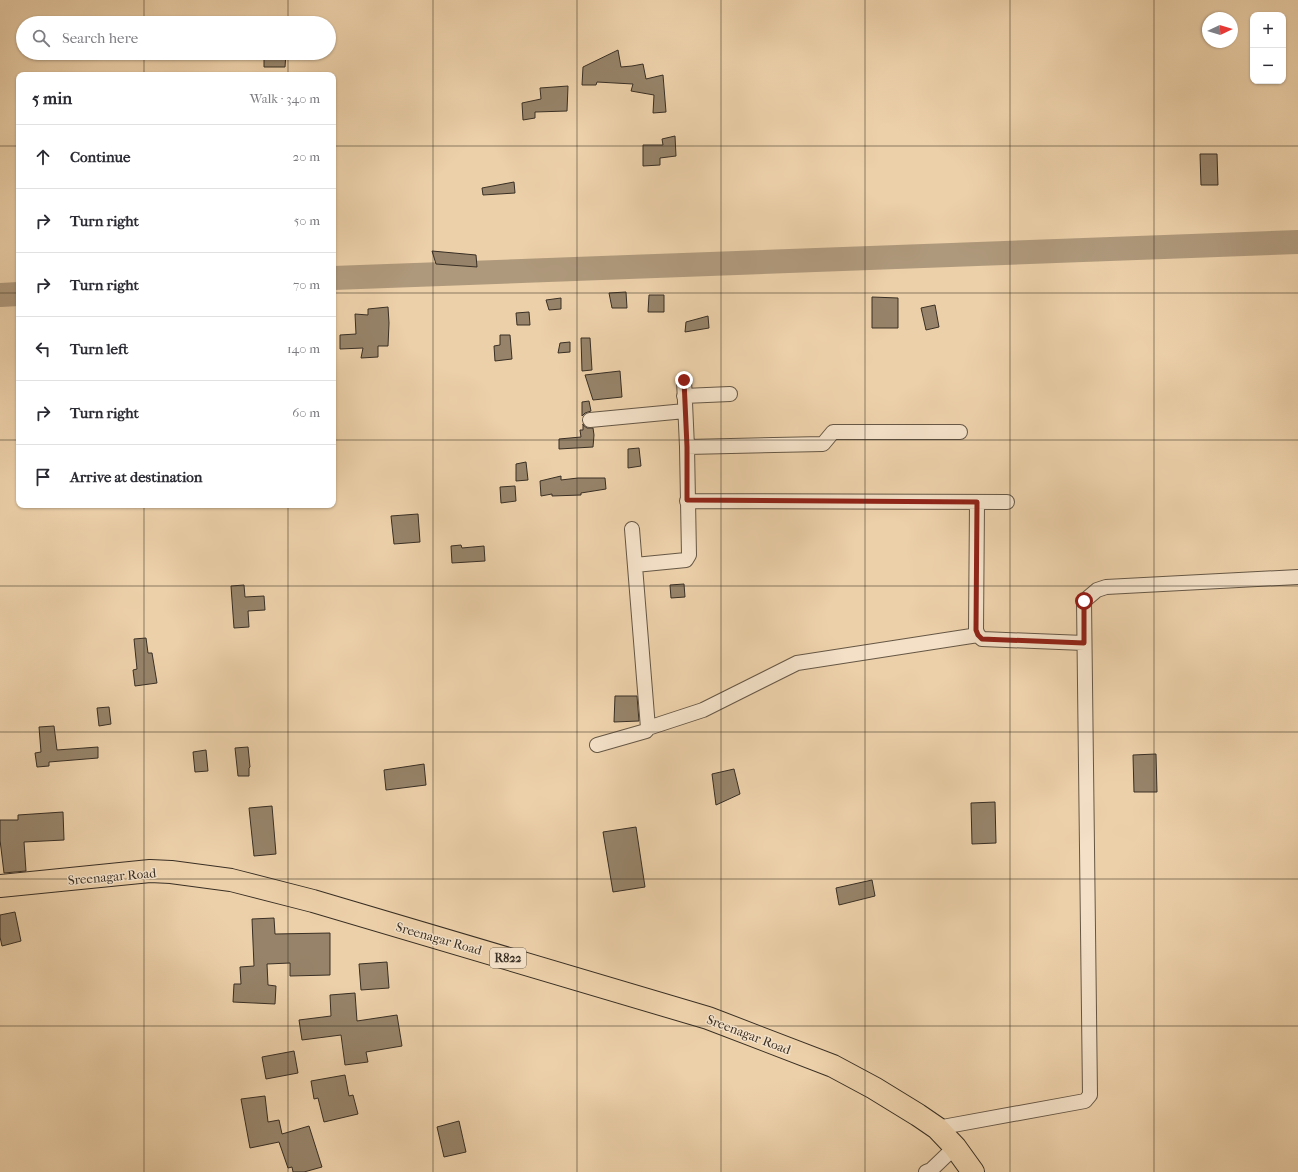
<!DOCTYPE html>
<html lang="en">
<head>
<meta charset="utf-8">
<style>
	:root { --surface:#fff; --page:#f2f2f3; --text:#2b2b33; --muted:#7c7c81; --line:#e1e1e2 }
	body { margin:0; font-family:"IM FELL French Canon",serif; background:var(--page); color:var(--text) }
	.controls { position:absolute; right:12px; top:12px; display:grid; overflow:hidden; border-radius:8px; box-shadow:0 1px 3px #0004 }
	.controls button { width:36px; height:36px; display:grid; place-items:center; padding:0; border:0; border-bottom:1px solid var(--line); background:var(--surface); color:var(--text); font:20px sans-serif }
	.compass { position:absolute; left:1202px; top:12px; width:36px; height:36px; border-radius:50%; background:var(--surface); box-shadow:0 1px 3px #0004; rotate:86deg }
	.stop { position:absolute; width:12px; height:12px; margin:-9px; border:3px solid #8f2418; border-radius:50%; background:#fff }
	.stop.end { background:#8f2418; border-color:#fff; box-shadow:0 1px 4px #0008 }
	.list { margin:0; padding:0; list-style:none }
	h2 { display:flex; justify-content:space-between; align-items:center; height:52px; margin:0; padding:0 16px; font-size:17px }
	h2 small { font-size:13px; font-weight:400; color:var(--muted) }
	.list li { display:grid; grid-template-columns:26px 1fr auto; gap:12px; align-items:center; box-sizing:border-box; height:64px; padding:0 16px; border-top:1px solid var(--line) }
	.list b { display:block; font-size:15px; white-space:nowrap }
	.list em { font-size:13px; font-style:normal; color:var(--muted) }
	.icon { flex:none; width:22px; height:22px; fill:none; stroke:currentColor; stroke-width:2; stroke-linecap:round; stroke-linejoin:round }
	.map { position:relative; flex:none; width:1298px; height:1172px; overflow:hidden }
	.search { position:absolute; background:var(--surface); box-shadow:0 1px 3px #0004; left:16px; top:16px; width:320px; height:44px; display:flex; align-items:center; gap:10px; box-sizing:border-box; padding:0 14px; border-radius:22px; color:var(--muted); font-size:15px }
	.panel { position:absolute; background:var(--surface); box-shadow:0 1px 3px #0004; left:16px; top:72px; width:320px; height:436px; border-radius:8px }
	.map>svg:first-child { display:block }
</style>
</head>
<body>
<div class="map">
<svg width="1298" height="1172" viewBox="0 0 1298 1172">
	<rect width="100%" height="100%" fill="#ecd0a9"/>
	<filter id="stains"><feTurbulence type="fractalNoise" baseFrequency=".005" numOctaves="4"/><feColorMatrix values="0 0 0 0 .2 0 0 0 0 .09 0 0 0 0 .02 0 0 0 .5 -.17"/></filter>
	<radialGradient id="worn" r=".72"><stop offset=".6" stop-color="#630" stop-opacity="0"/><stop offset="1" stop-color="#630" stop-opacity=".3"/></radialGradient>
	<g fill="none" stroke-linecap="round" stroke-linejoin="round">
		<!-- river -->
		<path stroke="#af997c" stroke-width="24" d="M333 278 1298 242
			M0 295 19 294"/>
	</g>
	<!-- building -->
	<path fill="#968369" stroke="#392f24" d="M618 50 621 67 632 66 643 64 646 79 663 75 666 112 653 113 654 95 631 91 633 84 597 82 596 85H582L583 67Z
		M286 53 285 67H264V56Z
		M568 86 567 111 535 112V118L523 120 522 103 541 99 540 88Z
		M675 136 676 156 660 158V165L643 166V145H663L662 139Z
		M1200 154H1217L1218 185H1201Z
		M514 182 515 193 483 195 482 188Z
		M432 251 476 255 477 267 436 264Z
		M626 292 627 308H612L609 293Z
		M649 295H664V312H648Z
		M872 297 898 298V328H872Z
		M561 298V309L549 310 546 300Z
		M935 305 939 327 926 330 921 308Z
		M388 307 389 323 388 346H378V357L361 358 363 348 340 349V335L356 334 355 314 368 315V309Z
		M529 312 530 325H517L516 313Z
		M708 316 709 328 685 332 686 322Z
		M500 335H510L512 359 495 361 494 346 500 345Z
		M581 338H590L592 370 582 371Z
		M570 342V352L558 353 560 343Z
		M620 371 622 397 593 400 585 375Z
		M589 401 591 411 585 413 582 416V402Z
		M583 425 587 428H593L594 435 593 447 559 449V439L581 437 580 430H583V424Z
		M639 448 641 466 628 468V449Z
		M526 462 528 480 516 481V464Z
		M561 476V480L578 478H605L606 489 581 493V495L552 496V494L541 496 540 481Z
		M515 486 516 501 501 503 500 487Z
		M418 514 420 542 394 544 391 516Z
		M461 545 462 548 484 546 485 561 452 563 451 546Z
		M684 584 685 597 671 598 670 585Z
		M244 585 245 597 264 596 265 610 248 611 249 627 234 628 231 586Z
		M146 638 148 653H152L157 683 135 686 133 670 137 669 134 639Z
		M615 696H637L639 721 614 722Z
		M109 707 111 724 99 726 97 708Z
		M54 726 57 750 98 747V758L49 762V766L37 767 35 753 41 752 39 727Z
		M248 747 250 767 249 768V776H238L235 748Z
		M206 750 208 771 195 772 193 752Z
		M1156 754 1157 792H1134L1133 755Z
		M424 764 426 785 386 790 384 770Z
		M734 769 740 794 716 805 712 774Z
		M995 802 996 843 972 844 971 803Z
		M272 806 276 854 254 856 249 808Z
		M63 812 64 840 24 842 26 871 4 873 0 840V820H18V815Z
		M636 827 645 887 613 892 603 832Z
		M872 880 875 896 839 905 836 888Z
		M15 912 21 941 2 946 0 937V915Z
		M274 918 275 934 330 933V975L290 976V963L267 964 268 985 276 986 275 1004 233 1002 234 984H241L240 967 254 966 252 919Z
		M387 962 389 988 361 990 359 964Z
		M355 993 357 1021 397 1015 402 1046 366 1052 368 1062 345 1065 341 1035 302 1040 299 1020 331 1016 330 995Z
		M294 1051 298 1073 266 1079 262 1057Z
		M345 1075 349 1096 353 1095 358 1114 324 1122 318 1098 314 1099 311 1081Z
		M265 1096 268 1122 279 1120 282 1134 309 1126 322 1167 304 1172H293L292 1167 288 1168 279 1142 250 1148 241 1099Z
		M459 1121 466 1152 444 1157 437 1127Z"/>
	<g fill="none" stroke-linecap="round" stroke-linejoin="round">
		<defs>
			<path id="street" d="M684 396 730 394
				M590 420 685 411
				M687 447 823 444 833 432H960
				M687 501 1007 502
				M977 503 976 630 978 635 982 639 1084 643
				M635 565 686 560 689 555 687 447 684 380
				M648 728 703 710 797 663 978 635
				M597 745 646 731 648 728 632 529
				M937 1128 1085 1101 1090 1095 1084 601 1097 590 1106 587 1298 577
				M926 1172 931 1170 955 1147"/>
			<path id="primary" d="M0 886 150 871 171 872 231 880 313 901 708 1018 833 1066 874 1088 918 1115 937 1128 955 1147 973 1172"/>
		</defs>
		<!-- street casing -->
		<use href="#street" stroke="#665745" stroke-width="16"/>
		<!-- primary casing -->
		<use href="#primary" stroke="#392f24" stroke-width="24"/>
		<!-- street -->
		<use href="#street" stroke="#f3e0c7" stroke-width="14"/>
		<!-- primary -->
		<use href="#primary" stroke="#ecd0a9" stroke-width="22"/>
	</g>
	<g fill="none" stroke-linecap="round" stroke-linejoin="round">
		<!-- route -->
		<path stroke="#8f2418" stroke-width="5" d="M684 380 687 447V500L977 502 976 630 978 635 982 639 1084 643V601"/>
	</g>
	<!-- grid -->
	<path fill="none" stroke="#392f24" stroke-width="1" stroke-opacity="0.55" d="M144 0V23M288 0V23M433 0V1172M577 0V1172M721 0V1172M865 0V1172M1010 0V1172M1154 0V1172M144 53V75M288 53V75M0 146H19M333 146H1298M0 293H19M333 293H1298M0 440H19M333 440H1298M144 505V1172M288 505V1172M0 586H1298M0 732H1298M0 879H1298M0 1026H1298"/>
	<g text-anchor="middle" stroke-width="3" stroke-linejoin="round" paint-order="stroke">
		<!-- shield labels -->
		<rect fill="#f3e0c7" stroke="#716455" stroke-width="1" x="490" y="948" width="36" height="20" rx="3"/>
		<g font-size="12" font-weight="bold" fill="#392f24">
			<text x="508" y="962">R822</text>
		</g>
		<!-- street labels -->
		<g font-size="13" fill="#392f24" stroke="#f3e0c7">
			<text transform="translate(112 876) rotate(-5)" y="5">Sreenagar Road</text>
			<text transform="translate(439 938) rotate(16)" y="5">Sreenagar Road</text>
			<text transform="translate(749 1034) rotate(21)" y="5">Sreenagar Road</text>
		</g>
	</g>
	<rect width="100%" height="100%" filter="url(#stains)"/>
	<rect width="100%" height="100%" fill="url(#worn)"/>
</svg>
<div class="controls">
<button>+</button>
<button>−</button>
</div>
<svg class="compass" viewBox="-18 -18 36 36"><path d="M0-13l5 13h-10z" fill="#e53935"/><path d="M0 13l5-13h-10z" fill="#7c7c81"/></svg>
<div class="stop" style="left:1084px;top:601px"></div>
<div class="stop end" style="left:684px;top:380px"></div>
<div class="search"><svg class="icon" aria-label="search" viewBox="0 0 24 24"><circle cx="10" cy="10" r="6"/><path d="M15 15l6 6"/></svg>Search here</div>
<section class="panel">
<h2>5 min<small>Walk · 340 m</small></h2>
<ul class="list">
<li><svg class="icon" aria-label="ahead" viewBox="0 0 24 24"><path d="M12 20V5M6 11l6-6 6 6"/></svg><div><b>Continue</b></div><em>20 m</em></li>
<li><svg class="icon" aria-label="right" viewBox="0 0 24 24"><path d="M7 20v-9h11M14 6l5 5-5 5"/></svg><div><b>Turn right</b></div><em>50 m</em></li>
<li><svg class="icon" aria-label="right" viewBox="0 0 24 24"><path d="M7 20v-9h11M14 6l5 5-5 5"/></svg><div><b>Turn right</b></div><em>70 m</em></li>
<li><svg class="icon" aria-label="left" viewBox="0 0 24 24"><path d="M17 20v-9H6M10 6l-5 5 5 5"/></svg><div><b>Turn left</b></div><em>140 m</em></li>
<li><svg class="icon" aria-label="right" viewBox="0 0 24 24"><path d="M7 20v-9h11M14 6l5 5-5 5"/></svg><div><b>Turn right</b></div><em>60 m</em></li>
<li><svg class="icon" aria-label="arrive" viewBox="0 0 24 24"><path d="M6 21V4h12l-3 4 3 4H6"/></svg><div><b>Arrive at destination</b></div></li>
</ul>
</section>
</div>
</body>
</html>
